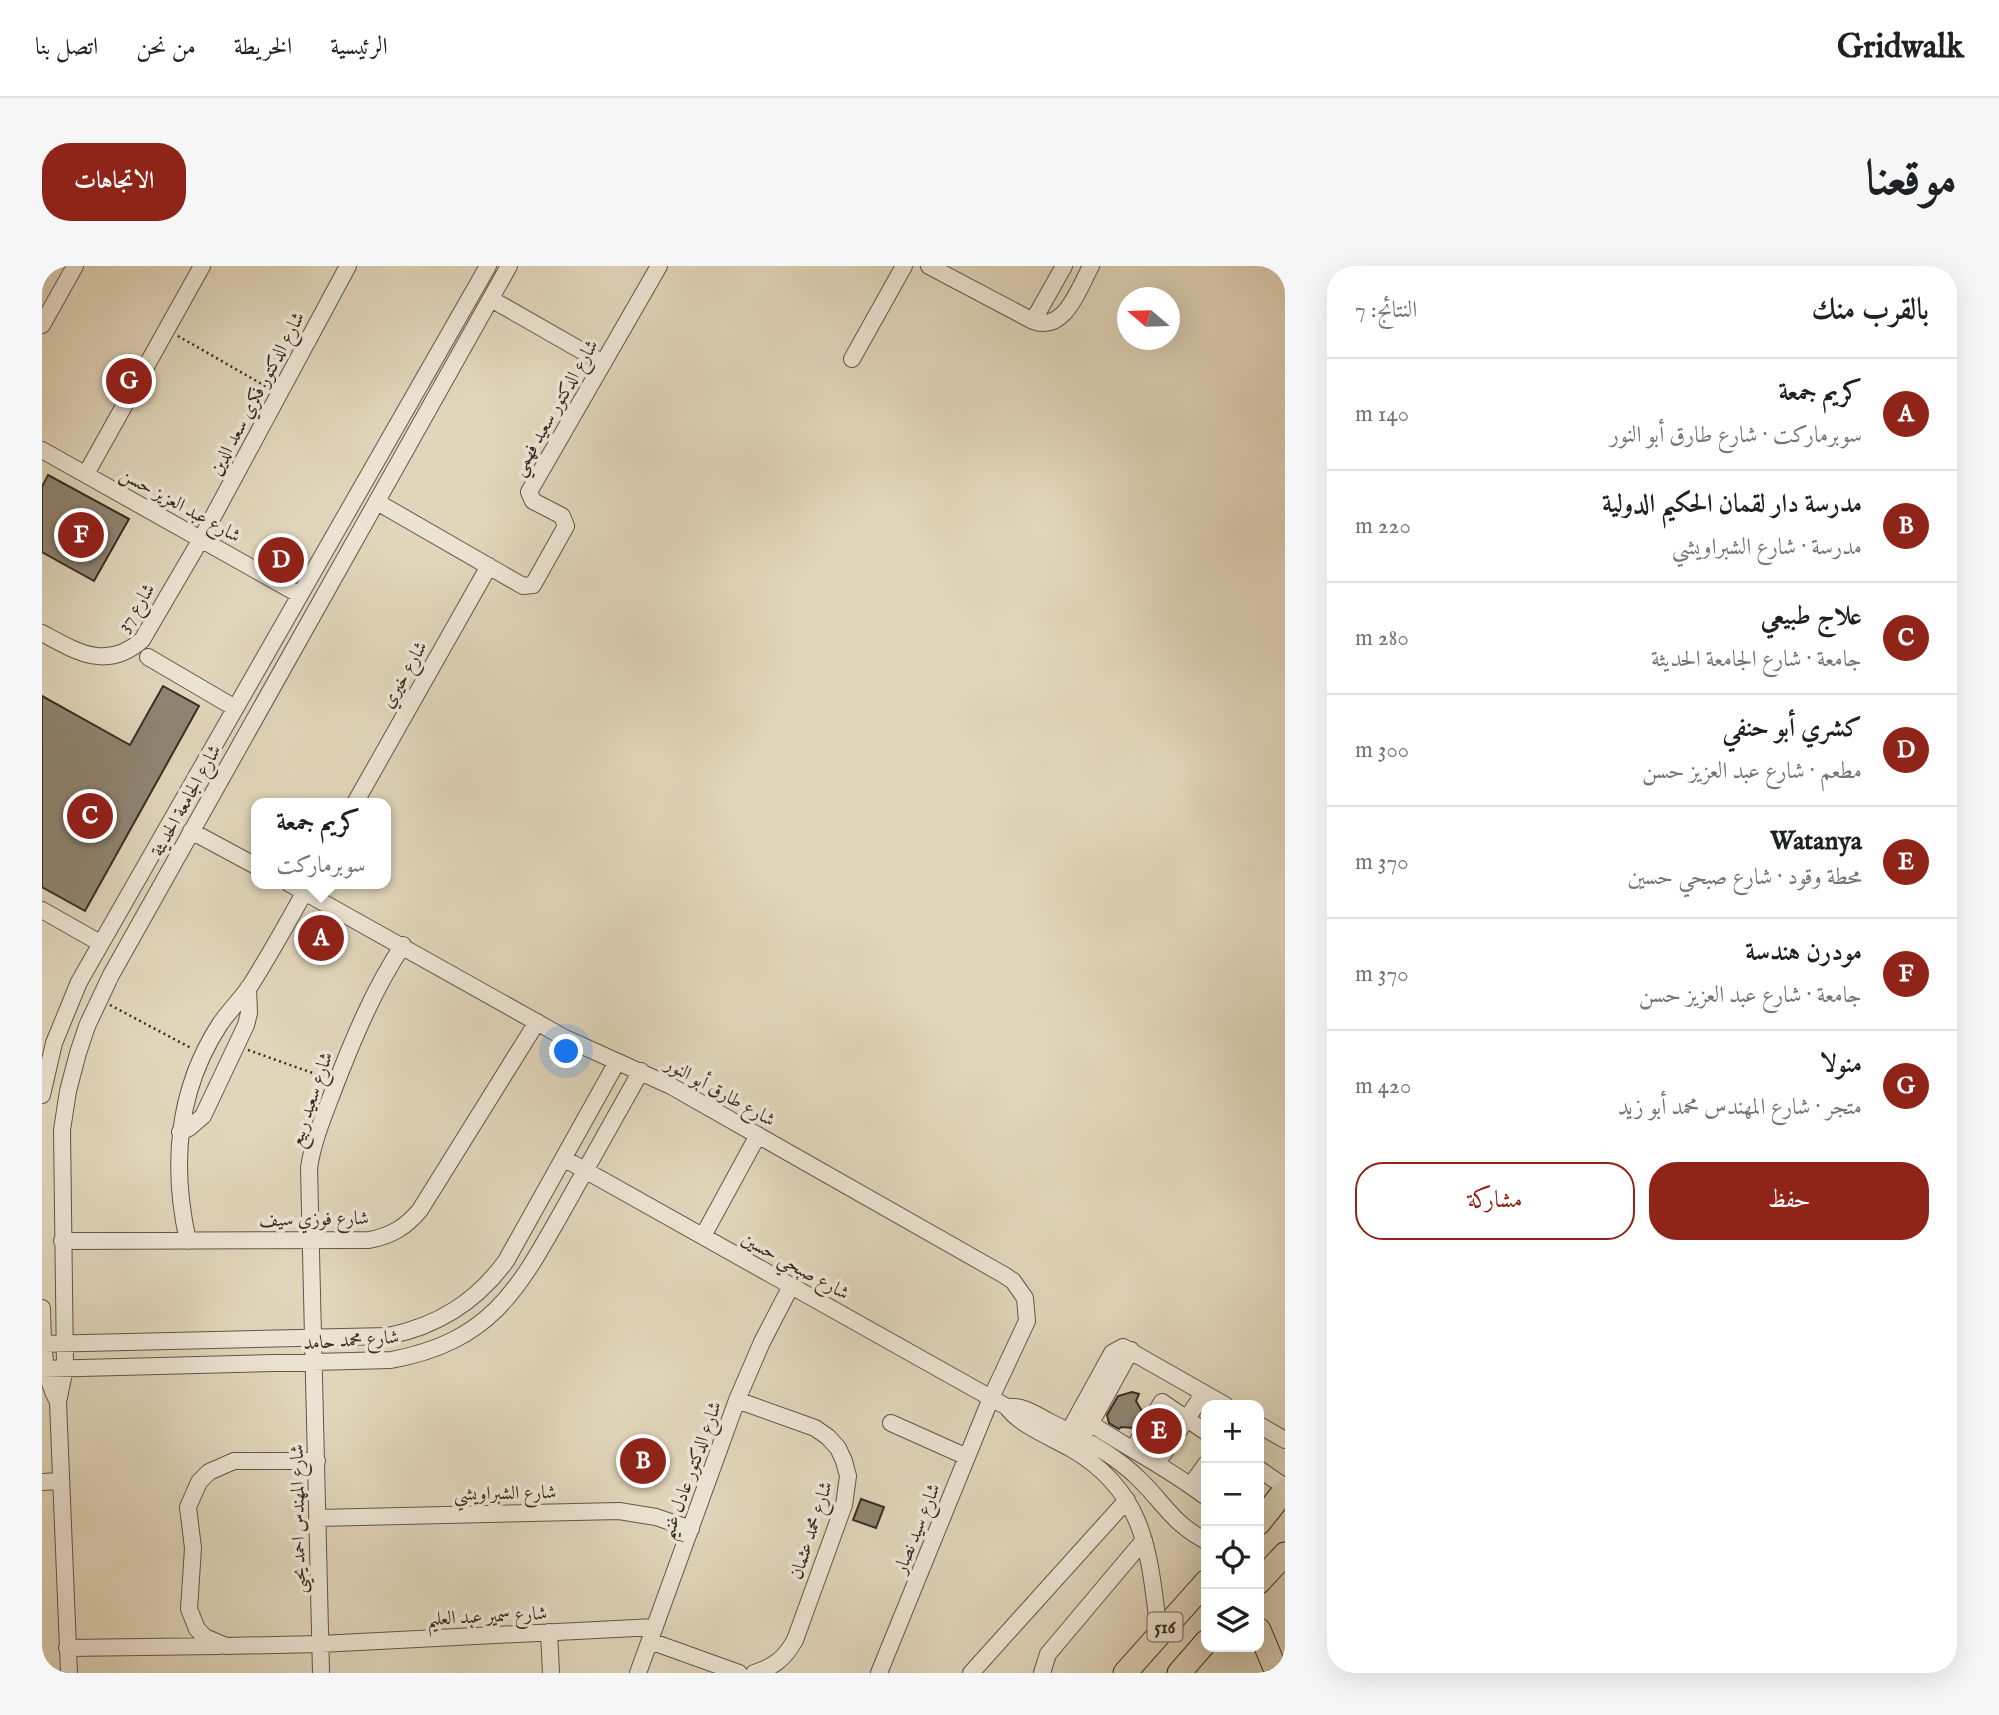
<!DOCTYPE html>
<html lang="ar">
<head>
<meta charset="utf-8">
<style>
	:root { --surface:#fff; --page:#f6f6f6; --text:#202124; --muted:#757577; --line:#e0e0e0; --accent:#8f2418 }
	body { margin:0; font-family:"IM FELL English",Amiri,serif; background:var(--page); color:var(--text); direction:rtl }
	.controls { position:absolute; right:21px; bottom:21px; display:grid; overflow:hidden; border-radius:14px; box-shadow:0 7px 28px #0002 }
	.controls button { width:63px; height:63px; display:grid; place-items:center; padding:0; border:0; border-bottom:2px solid var(--line); background:var(--surface); color:var(--text); font:35px sans-serif }
	.compass { position:absolute; left:1075px; top:21px; width:63px; height:63px; border-radius:50%; background:var(--surface); box-shadow:0 7px 28px #0002; rotate:289deg }
	.you { position:absolute; left:525px; top:786px; width:24px; height:24px; margin:-18px; border:5px solid #fff; border-radius:50%; background:#1a73e8; box-shadow:0 0 0 10px #1a73e833 }
	.badge { display:grid; place-items:center; width:46px; height:46px; border-radius:50%; background:var(--accent); color:#fff; font-size:23px; font-weight:700 }
	.pin { position:absolute; translate:-50% -50%; border:4px solid #fff; box-shadow:0 2px 7px #0006 }
	.popup { position:absolute; left:209px; top:532px; width:140px; height:91px; box-sizing:border-box; display:grid; place-content:center; border-radius:14px; background:var(--surface); filter:drop-shadow(0 2px 5px #0005); font-size:23px; white-space:nowrap; color:var(--muted) }
	.popup b { font-size:26px; color:var(--text) }
	.popup::after { content:''; position:absolute; left:50%; top:100%; margin-left:-14px; border:14px solid transparent; border-top-color:var(--surface) }
	.list { margin:0; padding:0; list-style:none }
	h2 { display:flex; justify-content:space-between; align-items:center; height:91px; margin:0; padding:0 28px; font-size:30px }
	h2 small { font-size:23px; font-weight:400; color:var(--muted) }
	.list li { display:grid; grid-template-columns:46px 1fr auto; gap:21px; align-items:center; box-sizing:border-box; height:112px; padding:0 28px; border-top:2px solid var(--line) }
	.list b { display:block; font-size:26px; white-space:nowrap }
	.list p { margin:0; font-size:23px; white-space:nowrap; color:var(--muted) }
	.list em { font-size:23px; font-style:normal; color:var(--muted) }
	.actions { display:flex; gap:14px; padding:21px 28px }
	.actions a { flex:1; padding:16px 0; border:2px solid var(--accent); border-radius:28px; text-align:center; font-size:24px; color:var(--accent) }
	.actions .main { background:var(--accent); color:#fff }
	.icon { flex:none; width:38px; height:38px; fill:none; stroke:currentColor; stroke-width:2; stroke-linecap:round; stroke-linejoin:round }
	.map { position:relative; flex:none; width:1243px; height:1407px; overflow:hidden; direction:ltr; border-radius:28px }
	header { display:flex; align-items:center; gap:42px; box-sizing:border-box; height:98px; padding:0 35px; background:var(--surface); border-bottom:2px solid var(--line) }
	header strong { font-size:33px }
	nav { display:flex; gap:38px; margin-inline-start:auto; font-size:24px }
	.intro { display:flex; align-items:center; justify-content:space-between; box-sizing:border-box; height:168px; padding:0 42px }
	h1 { margin:0; font-size:49px }
	.button { padding:18px 32px; border-radius:28px; background:var(--accent); color:#fff; font-size:24px; font-weight:700 }
	main { display:flex; gap:42px; padding:0 42px }
	aside { flex:1; background:var(--surface); border-radius:28px; box-shadow:0 7px 28px #0002 }
	.map>svg:first-child { display:block }
</style>
</head>
<body>
<header>
<strong>Gridwalk</strong>
<nav><a>الرئيسية</a><a>الخريطة</a><a>من نحن</a><a>اتصل بنا</a></nav>
</header>
<div class="intro"><h1>موقعنا</h1><a class="button">الاتجاهات</a></div>
<main>
<aside>
<h2>بالقرب منك<small>النتائج: 7</small></h2>
<ul class="list">
<li><span class="badge">A</span><div><b>كريم جمعة</b><p>سوبرماركت · شارع طارق أبو النور</p></div><em>140 m</em></li>
<li><span class="badge">B</span><div><b>مدرسة دار لقمان الحكيم الدولية</b><p>مدرسة · شارع الشبراويشي</p></div><em>220 m</em></li>
<li><span class="badge">C</span><div><b>علاج طبيعي</b><p>جامعة · شارع الجامعة الحديثة</p></div><em>280 m</em></li>
<li><span class="badge">D</span><div><b>كشري أبو حنفي</b><p>مطعم · شارع عبد العزيز حسن</p></div><em>300 m</em></li>
<li><span class="badge">E</span><div><b>Watanya</b><p>محطة وقود · شارع صبحي حسين</p></div><em>370 m</em></li>
<li><span class="badge">F</span><div><b>مودرن هندسة</b><p>جامعة · شارع عبد العزيز حسن</p></div><em>370 m</em></li>
<li><span class="badge">G</span><div><b>منولا</b><p>متجر · شارع المهندس محمد أبو زيد</p></div><em>420 m</em></li>
</ul>
<div class="actions"><a class="main">حفظ</a><a>مشاركة</a></div>
</aside>
<div class="map">
<svg width="1243" height="1407" viewBox="0 0 1243 1407">
	<rect width="100%" height="100%" fill="#e1d6bb"/>
	<filter id="stains"><feTurbulence type="fractalNoise" baseFrequency=".00286" numOctaves="4"/><feColorMatrix values="0 0 0 0 .2 0 0 0 0 .09 0 0 0 0 .02 0 0 0 .5 -.17"/></filter>
	<radialGradient id="worn" r=".72"><stop offset=".6" stop-color="#630" stop-opacity="0"/><stop offset="1" stop-color="#630" stop-opacity=".3"/></radialGradient>
	<!-- building -->
	<path fill="#8f8573" stroke="#362d24" stroke-width="2" d="M6 209 87 253 52 315 0 286V221Z
		M121 420 157 440 43 645 0 621V430L88 479Z
		M1090 1126 1097 1128 1094 1135 1101 1147 1092 1162 1079 1161 1077 1163 1067 1157 1065 1149 1076 1130Z
		M1123 1151 1130 1155 1111 1184 1105 1180Z
		M819 1233 842 1241 834 1262 811 1254Z"/>
	<g fill="none" stroke-linecap="round" stroke-linejoin="round">
		<defs>
			<path id="minor" d="M887 0 991 55C1023 67 1037 22 1049 0
				M449 33 561 97
				M991 55 1022 0
				M0 59 33 0
				M810 93 862 0
				M0 184 258 329
				M44 208 160 0
				M335 236 481 320 491 319 524 260 520 250 491 235 487 226 617 0
				M0 367C35 386 65 405 100 374L159 273 306 0
				M106 391 193 442
				M313 537 447 300
				M149 565 214 600
				M248 618 523 772 629 820 962 1009 971 1015 983 1032 985 1055 949 1132 837 1407
				M0 644 58 677
				M0 829 12 777 37 716 446 0
				M138 866 147 862 161 850 204 759 207 747 206 722
				M523 893 965 1141C976 1158 1010 1172 1028 1182 1105 1226 1107 1288 1117 1367
				M661 970 716 869
				M20 975 327 974C349 970 364 961 378 944L495 756
				M146 975C129 900 135 824 178 758 187 745 199 733 208 720 229 687 248 652 267 618
				M0 1042C1 1074 0 1107 16 1136
				M0 1078 346 1070C396 1060 434 1036 464 995L575 796
				M0 1103 349 1094C452 1075 478 1020 525 937 550 893 574 849 599 805
				M695 1134 773 1162 786 1171 796 1182 802 1195 806 1210 802 1239 753 1374C743 1392 732 1401 712 1407
				M965 1141C980 1139 993 1148 1006 1155 1038 1171 1071 1187 1097 1213 1123 1238 1130 1257 1164 1275
				M1036 1149C1077 1178 1124 1200 1164 1231
				M849 1157 925 1191
				M1217 1159 1243 1174
				M1045 1164 1089 1084
				M1027 1165 1070 1087 1081 1081 1183 1139
				M1091 1183 1120 1136 1164 1166
				M275 1195H192L167 1206 157 1216 146 1241 151 1282 147 1343 155 1363 163 1371 184 1380 278 1378 613 1361
				M1115 1197 1162 1127
				M1217 1203 1243 1221
				M0 1216 19 1215
				M1149 1219 1164 1198
				M275 1252 577 1245 614 1251 649 1263
				M507 1366 509 1407
				M608 1375 697 1407
				M25 1382 178 1380
				M27 1407 16 1136 23 1102 20 864 26 825 36 787 45 760 69 709 467 0
				M279 1407 267 902C271 874 283 847 293 820 312 771 332 723 361 679
				M596 1407 695 1134 720 1076 749 1020
				M929 1407 1085 1234
				M1000 1407 1006 1388 1102 1274"/>
			<path id="highway" d="M1217 1257 1243 1224
				M1217 1316 1243 1288
				M1217 1364 1235 1407
				M1083 1407 1164 1316
				M1137 1407 1164 1376"/>
		</defs>
		<!-- minor casing -->
		<use href="#minor" stroke="#61574a" stroke-width="18"/>
		<!-- highway casing -->
		<use href="#highway" stroke="#362d24" stroke-width="25"/>
		<!-- path -->
		<path stroke="#362d24" stroke-width="2.5" stroke-dasharray="2 3.5" stroke-linecap="butt" d="M136 70 225 121
			M68 739 149 782
			M206 784 282 811"/>
		<!-- minor -->
		<use href="#minor" stroke="#ece4d3" stroke-width="16"/>
		<!-- highway -->
		<use href="#highway" stroke="#e1d6bb" stroke-width="23"/>
	</g>
	<g text-anchor="middle" stroke-width="7" stroke-linejoin="round" paint-order="stroke">
		<!-- shield labels -->
		<rect fill="#ece4d3" stroke="#6d6458" stroke-width="2" x="1105.5" y="1346.5" width="35" height="29" rx="5"/>
		<g font-size="18" font-weight="bold" fill="#362d24">
			<text x="1123" y="1367">516</text>
		</g>
		<!-- street labels -->
		<g font-size="19" fill="#362d24" stroke="#ece4d3">
			<text transform="translate(214 127) rotate(-62)" y="7">شارع الدكتور فكري سعد الدين</text>
			<text transform="translate(512 141) rotate(-60)" y="7">شارع الدكتور سعيد فهمي</text>
			<text transform="translate(139 238) rotate(29)" y="7">شارع عبد العزيز حسن</text>
			<text transform="translate(93 341) rotate(-57)" y="7">شارع 37</text>
			<text transform="translate(361 408) rotate(-60)" y="7">شارع خيري</text>
			<text transform="translate(143 534) rotate(-61)" y="7">شارع الجامعة الحديثة</text>
			<text transform="translate(679 825) rotate(29)" y="7">شارع طارق أبو النور</text>
			<text transform="translate(268 833) rotate(-71)" y="7">شارع سعيد ربيع</text>
			<text transform="translate(272 952) rotate(-1)" y="7">شارع فوزي سيف</text>
			<text transform="translate(754 999) rotate(29)" y="7">شارع صبحي حسين</text>
			<text transform="translate(309 1073) rotate(-4)" y="7">شارع محمد حامد</text>
			<text transform="translate(648 1204) rotate(-70)" y="7">شارع الدكتور عادل غنيم</text>
			<text transform="translate(463 1226) rotate(-1)" y="7">شارع الشبراويشي</text>
			<text transform="translate(255 1253) rotate(-91)" y="7">شارع المهندس احمد يحيى</text>
			<text transform="translate(874 1262) rotate(-68)" y="7">شارع سيد نصار</text>
			<text transform="translate(768 1264) rotate(-72)" y="7">شارع محمد عثمان</text>
			<text transform="translate(445 1349) rotate(-3)" y="7">شارع سمير عبد العليم</text>
		</g>
	</g>
	<rect width="100%" height="100%" filter="url(#stains)"/>
	<rect width="100%" height="100%" fill="url(#worn)"/>
</svg>
<div class="controls">
<button>+</button>
<button>−</button>
<button><svg class="icon" aria-label="locate" viewBox="0 0 24 24"><circle cx="12" cy="12" r="6"/><path d="M12 2v4M12 18v4M2 12h4M18 12h4"/></svg></button>
<button><svg class="icon" aria-label="layers" viewBox="0 0 24 24"><path d="M12 4l9 5-9 5-9-5zM3 14l9 5 9-5"/></svg></button>
</div>
<svg class="compass" viewBox="-18 -18 36 36"><path d="M0-13l5 13h-10z" fill="#e53935"/><path d="M0 13l5-13h-10z" fill="#757577"/></svg>
<div class="you"></div>
<div class="pin badge" style="left:279px;top:672px">A</div>
<div class="popup"><b>كريم جمعة</b>سوبرماركت</div>
<div class="pin badge" style="left:601px;top:1195px">B</div>
<div class="pin badge" style="left:48px;top:550px">C</div>
<div class="pin badge" style="left:239px;top:294px">D</div>
<div class="pin badge" style="left:1117px;top:1165px">E</div>
<div class="pin badge" style="left:39px;top:269px">F</div>
<div class="pin badge" style="left:87px;top:115px">G</div>
</div>
</main>
</body>
</html>
